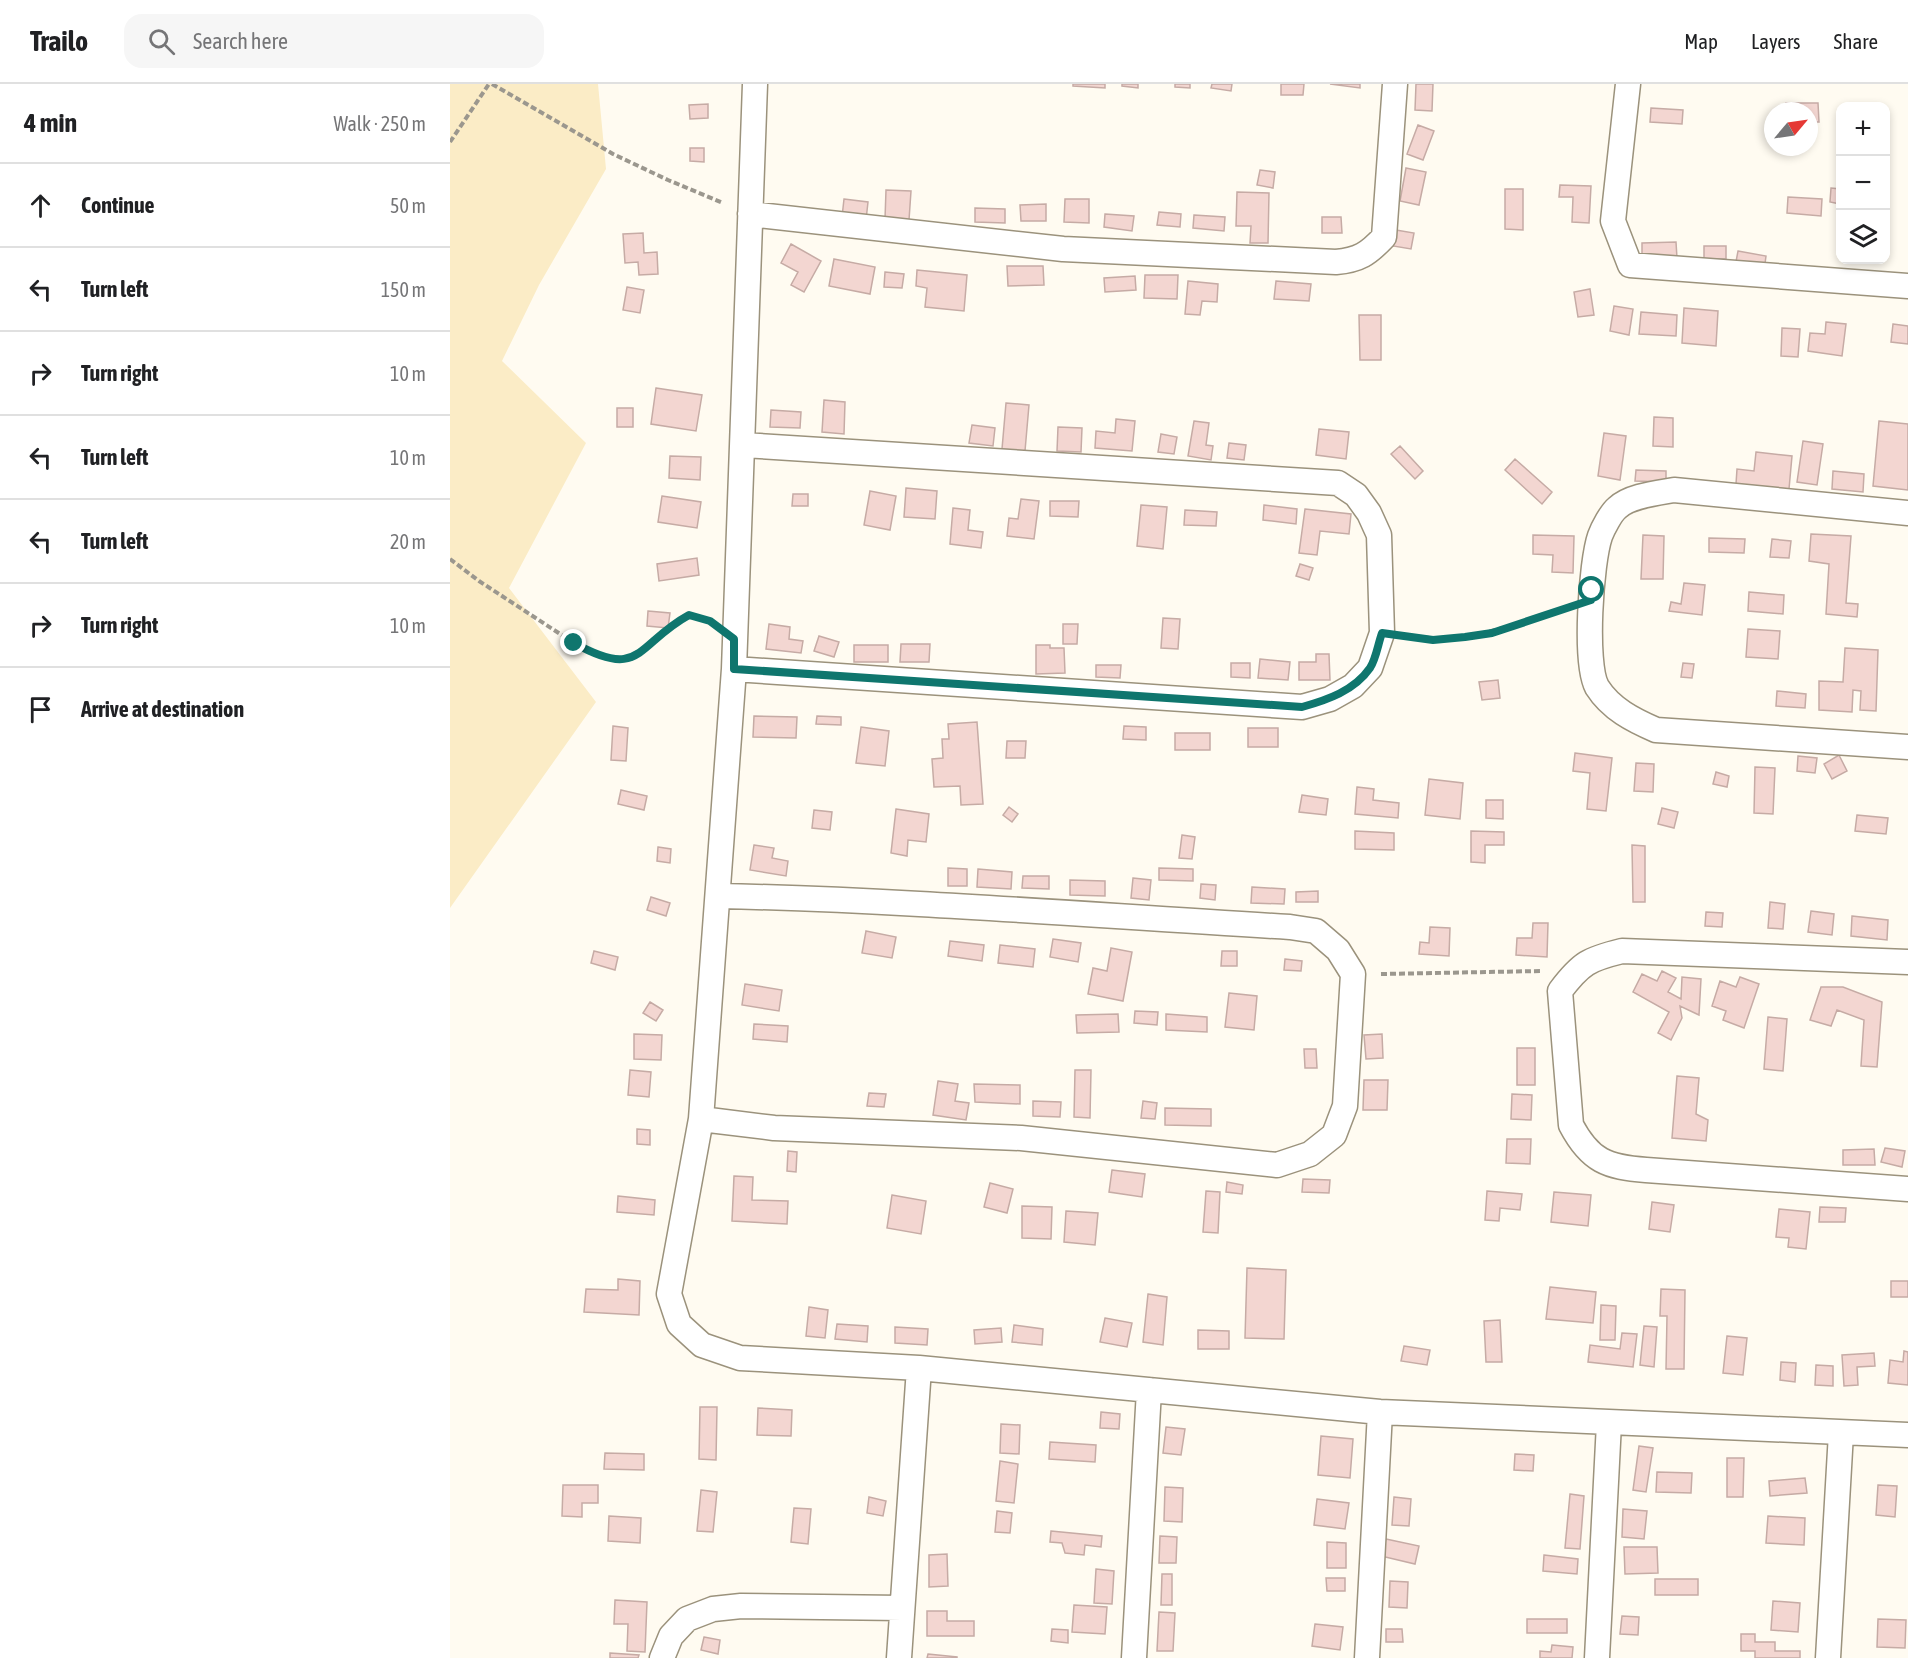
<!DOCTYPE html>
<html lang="en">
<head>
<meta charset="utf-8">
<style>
	:root { --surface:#fff; --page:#f6f6f6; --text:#202124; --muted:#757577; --line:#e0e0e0 }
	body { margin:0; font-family:"Asap Condensed",sans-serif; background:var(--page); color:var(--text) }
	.controls { position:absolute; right:18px; top:18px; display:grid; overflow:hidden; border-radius:12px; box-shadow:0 3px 9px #0003 }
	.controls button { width:54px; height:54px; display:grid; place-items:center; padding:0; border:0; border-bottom:2px solid var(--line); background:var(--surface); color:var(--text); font:30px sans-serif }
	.compass { position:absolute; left:1314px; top:18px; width:54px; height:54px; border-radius:50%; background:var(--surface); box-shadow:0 3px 9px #0003; rotate:61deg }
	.stop { position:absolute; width:18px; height:18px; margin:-14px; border:4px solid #0f766e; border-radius:50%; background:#fff }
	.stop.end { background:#0f766e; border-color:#fff; box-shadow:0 2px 6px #0008 }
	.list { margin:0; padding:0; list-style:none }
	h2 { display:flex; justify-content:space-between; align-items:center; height:78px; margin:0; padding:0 24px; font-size:26px }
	h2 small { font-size:20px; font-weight:400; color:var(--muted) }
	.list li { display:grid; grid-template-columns:39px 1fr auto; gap:18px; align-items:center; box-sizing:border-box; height:84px; padding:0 24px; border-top:2px solid var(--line) }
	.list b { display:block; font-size:22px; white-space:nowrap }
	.list em { font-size:20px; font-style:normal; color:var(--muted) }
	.icon { flex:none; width:33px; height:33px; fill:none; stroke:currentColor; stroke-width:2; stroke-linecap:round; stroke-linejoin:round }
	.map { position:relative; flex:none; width:1458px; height:1574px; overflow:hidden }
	header { display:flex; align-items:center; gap:36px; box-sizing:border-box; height:84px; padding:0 30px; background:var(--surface); border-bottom:2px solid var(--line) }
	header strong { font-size:28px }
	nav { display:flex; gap:33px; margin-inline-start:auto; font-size:21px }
	.search { width:420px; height:54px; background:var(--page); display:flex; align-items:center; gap:15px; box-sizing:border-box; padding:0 21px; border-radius:18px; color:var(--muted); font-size:22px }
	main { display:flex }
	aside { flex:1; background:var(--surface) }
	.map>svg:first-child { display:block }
</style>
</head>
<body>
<header>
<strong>Trailo</strong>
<div class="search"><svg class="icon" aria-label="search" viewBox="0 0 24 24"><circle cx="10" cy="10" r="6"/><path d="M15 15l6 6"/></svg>Search here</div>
<nav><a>Map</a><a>Layers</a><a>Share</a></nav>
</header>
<main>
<aside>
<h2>4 min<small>Walk · 250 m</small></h2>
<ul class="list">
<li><svg class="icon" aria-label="ahead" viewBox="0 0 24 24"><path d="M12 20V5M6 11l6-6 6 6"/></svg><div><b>Continue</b></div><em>50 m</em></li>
<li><svg class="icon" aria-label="left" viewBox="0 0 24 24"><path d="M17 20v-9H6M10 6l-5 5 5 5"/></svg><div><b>Turn left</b></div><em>150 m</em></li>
<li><svg class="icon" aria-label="right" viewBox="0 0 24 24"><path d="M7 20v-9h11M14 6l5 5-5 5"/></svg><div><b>Turn right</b></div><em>10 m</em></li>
<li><svg class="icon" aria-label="left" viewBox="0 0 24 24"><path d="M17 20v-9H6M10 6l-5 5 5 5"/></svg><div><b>Turn left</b></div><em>10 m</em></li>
<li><svg class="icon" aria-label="left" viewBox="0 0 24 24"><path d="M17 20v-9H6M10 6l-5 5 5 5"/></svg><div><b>Turn left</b></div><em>20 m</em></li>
<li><svg class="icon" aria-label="right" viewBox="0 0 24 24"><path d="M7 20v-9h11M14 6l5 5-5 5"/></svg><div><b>Turn right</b></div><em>10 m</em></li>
<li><svg class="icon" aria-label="arrive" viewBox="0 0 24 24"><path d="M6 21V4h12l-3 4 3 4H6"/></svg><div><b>Arrive at destination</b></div></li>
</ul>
</aside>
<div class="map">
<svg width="1458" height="1574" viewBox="0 0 1458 1574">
	<rect width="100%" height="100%" fill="#fffbf1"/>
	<!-- green -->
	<path fill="#fbecc6" d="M0 0H148L156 85 89 201 52 277 136 359 59 504 146 618 0 824Z"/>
	<!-- building -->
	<path fill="#f3d6d1" stroke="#c6aba5" stroke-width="1.5" d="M623 0H655V4L623 2Z
		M672 0H688V4L672 2Z
		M725 0H740V4L725 3Z
		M762 0H782L781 7 761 4Z
		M831 0H854L853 11H831Z
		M880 0H910V4Z
		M966 0H983L982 27 965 26Z
		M1336 19H1368L1369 38H1359V27H1336Z
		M258 20V34L240 35 239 21Z
		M1201 24 1233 26 1232 40 1200 38Z
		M968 41 984 47 973 76 957 70Z
		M240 64H254V78L240 77Z
		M956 84 976 88 969 121 950 117Z
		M810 86 825 88 823 104 807 101Z
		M1110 101 1141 102 1139 139 1122 138 1123 113H1109Z
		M1381 104 1390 105V120L1380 118Z
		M1055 105H1073V146L1055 145Z
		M436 106 461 107 459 136 435 135Z
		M787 108 819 109 818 159H800L801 142H786Z
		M1338 113 1372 115 1371 132 1337 129Z
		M394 115 418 118 416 136 392 133Z
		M615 115H639V139L614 138Z
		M596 120V137H571L570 121Z
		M525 124 555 125V139L525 138Z
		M709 128 731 130 730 143 707 141Z
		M655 130 684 132 682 147 654 143Z
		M744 131 775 133 774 147 743 144Z
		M872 133H891L892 149H872Z
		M946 146 964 149 961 165 943 162Z
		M193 149 194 169 207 168 208 190 189 191 188 178 175 179 173 150Z
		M1226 158 1227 174 1192 175V159Z
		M341 160 371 177 354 208 341 201 348 188 331 179Z
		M1254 162H1276V175H1254Z
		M1288 167 1316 172 1314 187 1285 183Z
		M384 175 425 183 420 210 379 202Z
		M557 182H593L594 201 558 202Z
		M467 186 517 191 514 227 475 223 477 204 466 202Z
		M435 188 454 190 452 204 434 203Z
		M695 191H728L727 215 694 214Z
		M685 192 686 206 655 208 654 194Z
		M738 197 768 200 767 218 752 217 750 231 735 230Z
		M826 197 861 200 859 217 824 215Z
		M177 203 194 206 190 229 173 226Z
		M1140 205 1144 231 1128 233 1124 208Z
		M1164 222 1183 225 1179 251 1160 247Z
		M1234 224 1268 227 1266 262 1232 259Z
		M1191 228 1227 231 1226 252 1189 250Z
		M909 231H931V276H910Z
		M1376 238 1396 240 1392 272 1358 267 1360 249 1375 250Z
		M1443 240 1458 242V260L1441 258Z
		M1332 244 1350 245 1348 273 1331 272Z
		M206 304 252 311 246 347 201 340Z
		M374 316 395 318 394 350 372 348Z
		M556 319 579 321 575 367 552 365Z
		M167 324H183V343H167Z
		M321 326 351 328 350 344 320 343Z
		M1204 333 1223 334V363L1203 362Z
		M666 335 685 337 682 367 645 364 646 347 665 349Z
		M744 337 759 339 756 361 763 362 761 376 738 372Z
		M1429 337 1458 340V406L1423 402Z
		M522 341 545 344 543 362 519 359Z
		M608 343 632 344 631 368 607 367Z
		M869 345 899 348 896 375 866 371Z
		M1154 349 1176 352 1170 396 1148 392Z
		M711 350 727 353 724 370 708 368Z
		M1353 357 1373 360 1367 401 1347 398Z
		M779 359 796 361 794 376 777 374Z
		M950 362 973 387 965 395 941 370Z
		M1306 368 1342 372 1339 405 1286 400 1287 385 1304 387Z
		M220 372 251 373 250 396 219 394Z
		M1065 375 1102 408 1092 420 1055 386Z
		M1186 386 1216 387V398L1185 397Z
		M1383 387 1414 390 1413 408 1382 405Z
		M456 404 487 407 485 435 454 433Z
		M420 407 446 412 440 446 414 441Z
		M343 410H358V422H342Z
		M212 412 251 418 247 444 208 438Z
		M571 415 589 417 584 455 557 452 559 434 568 435Z
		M600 417H629L628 433 600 432Z
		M691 421 717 423 713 465 687 462Z
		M814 421 847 425 846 440 813 436Z
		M503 424 520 426 518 446 533 448 531 464 500 460Z
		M855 425 901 430 899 450 870 447 867 471 849 469Z
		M735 426 767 428 766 442 734 441Z
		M1361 450 1401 452 1396 519 1408 520 1407 533 1376 530 1379 480 1359 477Z
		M1083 451 1124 452 1123 489 1102 488 1103 471 1083 470Z
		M1193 451 1214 452 1213 495H1191Z
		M1259 454 1295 455 1294 469 1259 468Z
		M1322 455 1341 457 1339 474 1320 473Z
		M247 474 249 491 209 497 207 480Z
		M850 480 863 484 859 496 846 492Z
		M1234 499 1255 501 1252 531 1219 527 1221 518 1231 520Z
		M1299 508 1334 511 1333 530 1298 527Z
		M198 527 220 529 218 544 197 542Z
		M713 534 730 535 728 565 711 564Z
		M319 540 340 543 339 555 353 557 351 569 316 565Z
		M613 540H628L627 560H613Z
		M1298 545 1330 547 1328 575 1296 573Z
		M369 552 389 558 384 573 364 567Z
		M451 560H480L479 578H450Z
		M404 561H438V578H404Z
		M586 561H600V564H614L615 589 586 590Z
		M1395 564 1428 566 1426 627 1410 626 1411 607 1403 606 1402 628 1369 626V597L1393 598Z
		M866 570H879L880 596H849V578H866Z
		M810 575 840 578 838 596 808 594Z
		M781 579H800V594L781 593Z
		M1233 579 1244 580 1242 594 1231 593Z
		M646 581H671L670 594 646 593Z
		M1048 596 1050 614 1032 616 1029 598Z
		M1327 607 1356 610 1355 624 1326 622Z
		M304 632 347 633 346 654 303 653Z
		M367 632 391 633V641L366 640Z
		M527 638 533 720 511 721 510 702 484 703 482 675 493 674 492 655H499L498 640Z
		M163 642 178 644 176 677 161 676Z
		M674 642 696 643V656L673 655Z
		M411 643 439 647 435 682 406 679Z
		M798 644H828V663H798Z
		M725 649H760V666H725Z
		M557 657H576L575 674H556Z
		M1125 669 1162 674 1156 727 1137 725 1140 689 1123 687Z
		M1389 671 1397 687 1382 695 1374 680Z
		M1348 672 1367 674 1365 689 1347 687Z
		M1186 679 1204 680 1203 708 1184 707Z
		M1305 683 1325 684 1323 730 1304 729Z
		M1266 688 1279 692 1277 703 1263 700Z
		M979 695 1013 699 1010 735 975 731Z
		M907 703 924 705 923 716 949 719 948 734 905 730Z
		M171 706 197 712 194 726 168 720Z
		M852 711 878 715 876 731 849 728Z
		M1036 716H1053V735L1036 734Z
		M559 723 568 730 562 738 553 731Z
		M1212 724 1228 728 1224 744 1208 740Z
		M446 725 479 730 476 758 458 756 457 772 441 769Z
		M364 726 382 728 380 746 362 744Z
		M1407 731 1438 734 1436 750 1405 747Z
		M905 747 944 749V766L905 765Z
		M1021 747 1054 748V761H1035V779L1021 778Z
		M732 751 745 753 742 775 729 774Z
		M304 761 324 764 322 774 338 777 336 792 300 786Z
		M1182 761 1195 762V818H1183Z
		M208 763 221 765 220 779 207 777Z
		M498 784 517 785V802H498Z
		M709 784 743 785V797L709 796Z
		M528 785 562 788 561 805 527 803Z
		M573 792H599V805L572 804Z
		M683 794 701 796 699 816 681 814Z
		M620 796 655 797V812L620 811Z
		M751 800 766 801 765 816 750 814Z
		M802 803 835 805 834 820 801 819Z
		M868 807V818H846V808Z
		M201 813 220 819 216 832 197 826Z
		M1320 818 1335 820 1333 845 1318 844Z
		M1361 827 1384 830 1382 851 1358 848Z
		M1256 828 1273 829 1272 843 1255 842Z
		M1402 832 1438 836 1437 856 1401 852Z
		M1083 839H1098L1097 873 1066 871 1067 854H1082Z
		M980 843 1000 844 999 872 969 870 970 858 979 859Z
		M416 847 446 853 442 874 412 869Z
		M603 855 631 859 628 878 600 873Z
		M500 857 534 861 532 877 498 872Z
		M550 861 585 865 583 883 548 879Z
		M661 864 682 868 673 917 638 910 643 884 657 887Z
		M144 867 168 873 165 886 141 879Z
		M772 867H787V882H771Z
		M835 875 852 877 851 887 834 886Z
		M1212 887 1226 894 1218 908 1231 915 1232 893 1251 895 1249 931 1230 922 1232 934 1221 956 1208 949 1219 928 1183 908 1192 890 1207 897Z
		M1290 893 1309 900 1294 944 1273 936 1276 927 1262 922 1270 897 1286 903Z
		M295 900 332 906 329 927 292 921Z
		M1371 903H1393L1432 918 1427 983 1411 982 1414 936 1387 926 1381 942 1360 936Z
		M779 909 807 912 804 946 775 943Z
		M200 918 213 926 206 937 193 929Z
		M685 927 708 928 707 941 684 939Z
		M668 930 669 948 627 949 626 931Z
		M716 930 757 933V948L716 946Z
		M1318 933 1337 935 1333 987 1314 985Z
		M304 940 338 942 337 958 303 955Z
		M184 950 212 951 211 976 184 975Z
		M932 950 933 974 916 975 914 951Z
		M1067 964H1085V1001H1067Z
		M854 965H866L867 984H855Z
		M180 986 201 988 199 1013 178 1011Z
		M625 986H641L640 1034 624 1033Z
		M1227 992 1249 994 1246 1030 1258 1036 1256 1057 1222 1054Z
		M914 996H938L937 1026H913Z
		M488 997 508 1000 505 1017 519 1019 516 1036 483 1031Z
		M524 1000 570 1001V1020L525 1018Z
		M419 1009 436 1010 434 1023 417 1022Z
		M1062 1010 1082 1011 1081 1036 1061 1035Z
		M583 1017 611 1018 610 1033 583 1032Z
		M693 1017 707 1019 705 1035 691 1034Z
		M715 1024 761 1025V1042L715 1041Z
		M187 1045 200 1046V1061L187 1060Z
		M1057 1055H1081L1080 1080 1056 1079Z
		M1435 1064 1455 1067 1452 1083 1431 1078Z
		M1424 1065 1425 1081H1393V1066Z
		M338 1067 347 1068 346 1088 337 1087Z
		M662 1086 695 1090 692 1113 659 1108Z
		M284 1092 303 1093 302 1116 338 1117 337 1140 282 1137Z
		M853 1095 880 1096 879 1109 852 1108Z
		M777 1098 793 1101 792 1110 776 1108Z
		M540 1099 563 1105 557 1129 534 1123Z
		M756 1107 770 1108 768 1149 753 1148Z
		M1037 1107 1072 1110 1070 1126 1050 1124 1049 1137 1035 1136Z
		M1104 1108 1141 1111 1138 1142 1101 1138Z
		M442 1111 476 1117 471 1150 437 1144Z
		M168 1112 205 1116 204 1131 167 1128Z
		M1202 1118 1224 1121 1220 1148 1199 1145Z
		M572 1122 602 1123 601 1155 572 1154Z
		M1370 1123 1396 1124 1395 1138H1369Z
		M1329 1125 1360 1128 1356 1165 1338 1163 1339 1154 1326 1153Z
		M616 1127 648 1129 645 1161 614 1158Z
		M797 1184 836 1186 834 1255 795 1254Z
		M168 1195 190 1197 189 1231 134 1228 136 1205 168 1206Z
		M1441 1197H1458V1213H1441Z
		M1100 1203 1146 1208 1143 1239 1096 1235Z
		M1211 1205 1235 1206 1234 1285H1216L1217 1232H1210Z
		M698 1210 717 1213 713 1261 693 1258Z
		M1151 1221 1166 1222 1165 1256H1150Z
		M359 1223 378 1226 375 1254 356 1252Z
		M655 1234 682 1239 677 1263 650 1258Z
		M1050 1236 1052 1278H1036L1034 1237Z
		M387 1240 418 1242 417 1258 385 1255Z
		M564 1241 593 1245 592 1261 562 1258Z
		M1194 1242 1207 1243 1204 1283 1190 1281Z
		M445 1243 478 1245 477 1261 445 1259Z
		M551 1244 552 1258 525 1260 524 1246Z
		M748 1246 779 1247V1265H748Z
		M1172 1249 1187 1250 1183 1283 1138 1278 1140 1261 1170 1265Z
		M1277 1252 1297 1254 1293 1291 1273 1289Z
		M954 1262 980 1266 977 1281 951 1277Z
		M1454 1267 1458 1268V1301L1438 1299 1440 1276 1453 1278Z
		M1424 1269 1425 1282 1407 1283 1408 1301 1394 1302 1392 1271Z
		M1331 1278 1346 1279 1345 1298 1330 1296Z
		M1366 1281 1383 1282V1302L1365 1301Z
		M250 1323H267L266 1376 249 1375Z
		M308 1324 342 1326 341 1352 307 1351Z
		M651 1328 670 1330 669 1345 650 1344Z
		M551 1340 570 1341 569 1370 550 1369Z
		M716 1343 735 1345 731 1371 713 1369Z
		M871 1352 903 1355 900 1394 868 1391Z
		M600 1358 646 1361 645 1378 599 1375Z
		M1189 1362 1203 1364 1196 1408 1183 1406Z
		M155 1369 194 1370V1386L154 1385Z
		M1065 1370 1084 1371 1083 1387 1064 1386Z
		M1277 1374H1294L1293 1413H1277Z
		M550 1377 568 1380 564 1419 546 1417Z
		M1207 1388 1242 1389 1241 1409 1206 1408Z
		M1355 1394 1357 1409 1320 1412 1319 1397Z
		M113 1401H148V1419H132V1433L112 1432Z
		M1428 1401 1447 1402 1445 1433 1426 1431Z
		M715 1403 733 1404 732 1438 714 1437Z
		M251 1406 267 1408 263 1448 247 1447Z
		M1120 1410 1134 1412 1130 1465 1115 1464Z
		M419 1413 436 1417 433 1432 417 1429Z
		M944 1413 961 1415 959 1442 942 1441Z
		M867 1415 899 1419 895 1445 864 1441Z
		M344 1424 361 1425 358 1460 341 1458Z
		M1173 1425 1197 1427 1194 1455 1172 1453Z
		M547 1427 562 1429 560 1449 545 1448Z
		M159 1432 191 1434 190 1459 158 1457Z
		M1318 1432 1355 1434 1354 1461 1316 1459Z
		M601 1447 652 1452 651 1463 635 1461 634 1471 615 1469 612 1459 600 1458Z
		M710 1452 727 1453 726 1479H709Z
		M936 1455 969 1462 965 1480 931 1472Z
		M877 1458 896 1459V1484H877Z
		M1174 1463H1207L1208 1489 1175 1490Z
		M497 1470 498 1502 479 1503V1471Z
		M1094 1471 1128 1475 1127 1490 1093 1487Z
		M646 1485 664 1487 662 1520 644 1519Z
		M712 1490H722V1521H711Z
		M876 1494H895V1507H877Z
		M1205 1495H1248V1511H1205Z
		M940 1497 958 1498 957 1524 939 1523Z
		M165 1516 197 1518 195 1568 177 1567 178 1540H164Z
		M1323 1517 1350 1519 1348 1548 1321 1546Z
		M624 1521 657 1523 655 1550 622 1548Z
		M477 1527H497V1537H524V1552H477Z
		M709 1528 725 1529 723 1567H707Z
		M1172 1532 1189 1533 1188 1551 1170 1550Z
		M1077 1535H1117V1549H1077Z
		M1428 1535 1456 1536 1455 1564 1427 1563Z
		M865 1540 893 1543 890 1566 862 1562Z
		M602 1545 618 1546V1559L601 1557Z
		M936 1545H952L953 1558H936Z
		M1291 1550H1305V1558H1325V1567H1350V1574H1305V1567H1291Z
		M254 1553 270 1556 268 1570 251 1566Z
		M1102 1561 1123 1563 1122 1574H1090V1567L1101 1568Z
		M160 1569 189 1571 188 1574H160Z
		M478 1570 507 1573V1574H477Z"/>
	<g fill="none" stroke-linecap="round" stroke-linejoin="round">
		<defs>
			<path id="street" d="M305 0 284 585 251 1035 219 1210 229 1240 252 1261 290 1274 469 1284 930 1328 1458 1351
				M1178 0 1163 137 1180 181 1458 202
				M300 130 613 165 886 178C909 176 918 170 934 153L945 0
				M1458 429 1224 406C1207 409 1179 412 1167 424 1161 429 1153 444 1150 452 1141 478 1134 579 1147 603 1161 625 1183 636 1206 646L1458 663
				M284 585 852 623 880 615 903 602 920 584 932 549 929 451 919 429 906 411 888 399 293 361
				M1458 878 1172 867C1139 875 1131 879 1110 907L1121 1041C1140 1077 1157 1083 1196 1086L1458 1105
				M251 1035 324 1044 571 1054 827 1081 860 1070 884 1051 895 1022 903 890 888 866 866 847 840 843C649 832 459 816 269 812
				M212 1574 221 1552 237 1535 263 1525 291 1522 452 1524
				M449 1574 469 1284
				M684 1574 699 1306
				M917 1574 930 1328
				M1147 1574 1159 1339
				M1378 1574 1391 1349"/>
		</defs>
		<!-- street casing -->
		<use href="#street" stroke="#9b927c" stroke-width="27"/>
		<!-- path -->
		<path stroke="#9b978e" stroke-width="4" stroke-dasharray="6 3" stroke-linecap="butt" d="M42 0 163 70 218 96 273 119
			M0 58 39 0
			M0 475 29 497 124 559 145 570 165 576 181 575 229 537 239 531 260 537
			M959 552C1016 560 1061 542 1114 524
			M931 890 1091 887"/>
		<!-- street -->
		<use href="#street" stroke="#fff" stroke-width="24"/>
	</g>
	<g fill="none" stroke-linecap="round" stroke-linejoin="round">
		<!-- route -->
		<path stroke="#0f766e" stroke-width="8" d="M124 559C192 597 186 560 239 531L260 537 284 555V585L852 623C877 616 904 607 920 584 926 575 928 560 932 549L983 556 1015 553 1042 549 1141 516 1142 506"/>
	</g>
</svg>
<div class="controls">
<button>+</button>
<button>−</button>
<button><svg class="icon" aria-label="layers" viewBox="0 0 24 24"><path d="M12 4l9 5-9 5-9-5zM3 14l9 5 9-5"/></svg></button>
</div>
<svg class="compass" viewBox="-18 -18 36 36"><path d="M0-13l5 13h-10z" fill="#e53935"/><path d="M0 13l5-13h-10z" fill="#757577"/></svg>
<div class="stop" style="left:1142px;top:506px"></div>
<div class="stop end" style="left:124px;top:559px"></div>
</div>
</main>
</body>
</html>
